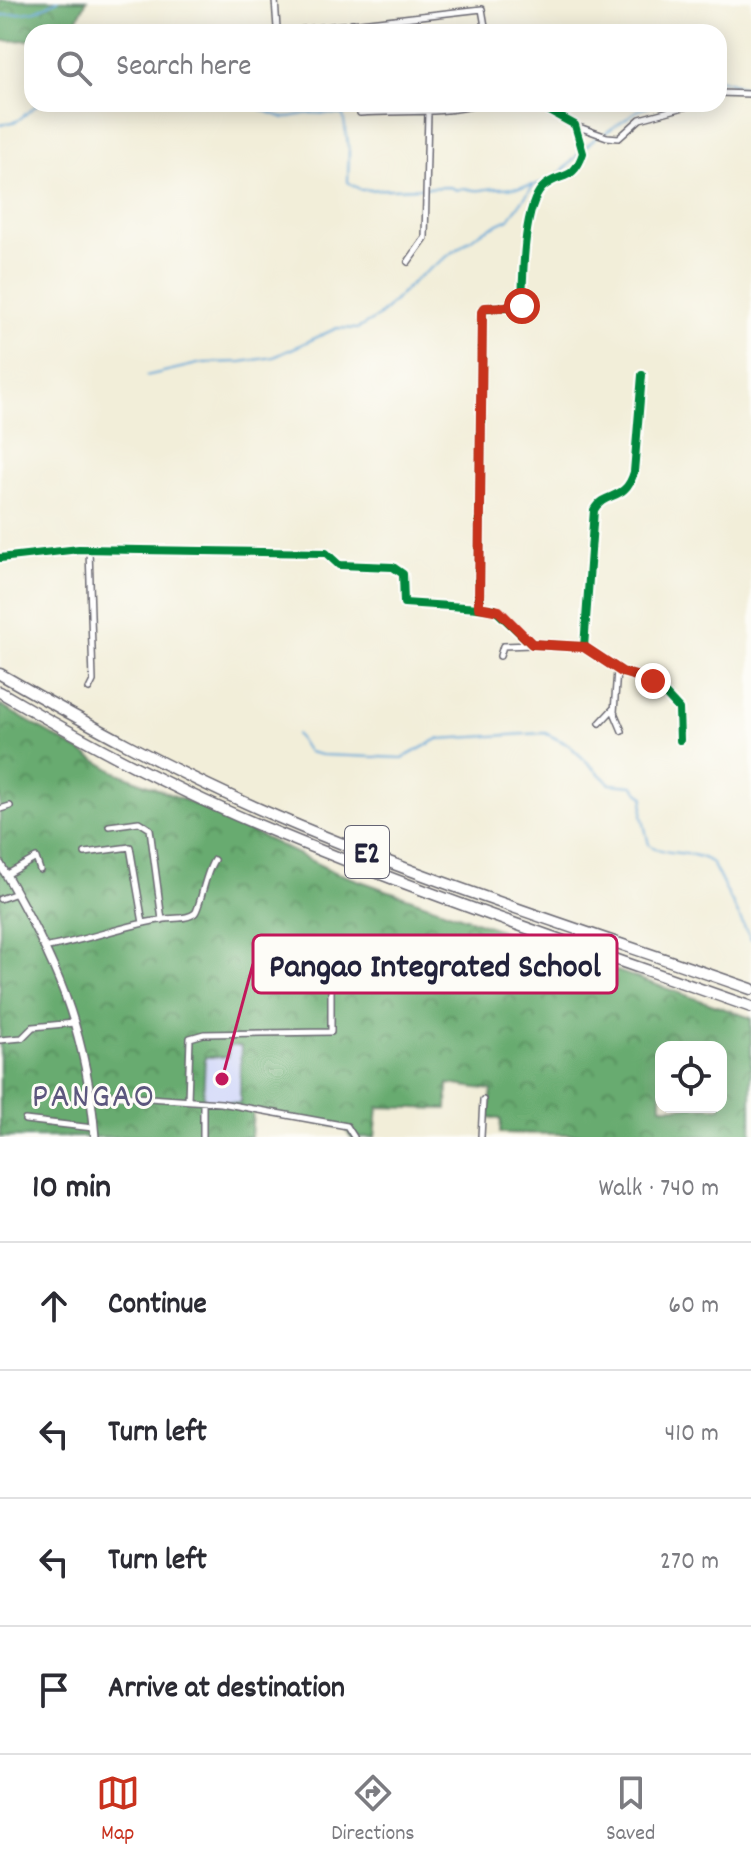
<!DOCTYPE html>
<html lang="en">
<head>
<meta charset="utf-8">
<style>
	:root { --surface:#fff; --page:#f7f7f7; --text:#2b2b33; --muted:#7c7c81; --line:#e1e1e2; --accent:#c8321e }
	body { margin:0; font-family:Dekko,sans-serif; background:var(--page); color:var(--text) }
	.controls { position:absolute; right:24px; bottom:24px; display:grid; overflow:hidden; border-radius:16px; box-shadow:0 4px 20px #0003 }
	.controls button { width:72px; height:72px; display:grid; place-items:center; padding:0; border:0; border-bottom:2px solid var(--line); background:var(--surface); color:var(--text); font:40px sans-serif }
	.stop { position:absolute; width:24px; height:24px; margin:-18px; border:6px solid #c8321e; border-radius:50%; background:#fff }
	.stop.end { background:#c8321e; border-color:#fff; box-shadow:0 2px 8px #0008 }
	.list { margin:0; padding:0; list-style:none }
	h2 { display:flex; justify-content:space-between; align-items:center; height:104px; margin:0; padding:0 32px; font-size:34px }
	h2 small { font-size:26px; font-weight:400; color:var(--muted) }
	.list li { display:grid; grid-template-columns:52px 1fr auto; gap:24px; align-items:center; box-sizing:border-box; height:128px; padding:0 32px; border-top:2px solid var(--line) }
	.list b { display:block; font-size:30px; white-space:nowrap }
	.list em { font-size:26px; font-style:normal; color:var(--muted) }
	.icon { flex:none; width:44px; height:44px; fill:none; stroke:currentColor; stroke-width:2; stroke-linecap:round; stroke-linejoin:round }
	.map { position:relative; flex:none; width:751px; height:1137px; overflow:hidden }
	.search { position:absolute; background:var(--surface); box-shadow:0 4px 20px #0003; left:24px; right:24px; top:24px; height:88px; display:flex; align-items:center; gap:20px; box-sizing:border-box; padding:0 28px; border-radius:24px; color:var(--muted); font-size:30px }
	.sheet { height:616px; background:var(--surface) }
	nav { display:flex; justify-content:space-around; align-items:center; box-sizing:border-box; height:112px; border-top:2px solid var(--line); background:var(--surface); font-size:22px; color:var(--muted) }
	nav a { display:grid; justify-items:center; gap:4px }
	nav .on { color:var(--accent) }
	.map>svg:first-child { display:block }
</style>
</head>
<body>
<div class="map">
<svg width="751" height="1137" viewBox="0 0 751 1137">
	<defs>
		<pattern id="forest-crowns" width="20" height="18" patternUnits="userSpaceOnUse" patternTransform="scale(2)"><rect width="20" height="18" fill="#68ab6f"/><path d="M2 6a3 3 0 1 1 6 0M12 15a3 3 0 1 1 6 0" fill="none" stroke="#558b5c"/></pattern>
	</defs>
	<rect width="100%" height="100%" fill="#fdfcf7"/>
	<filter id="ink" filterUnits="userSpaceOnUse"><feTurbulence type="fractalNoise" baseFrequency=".0125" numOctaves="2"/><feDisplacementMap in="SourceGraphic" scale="16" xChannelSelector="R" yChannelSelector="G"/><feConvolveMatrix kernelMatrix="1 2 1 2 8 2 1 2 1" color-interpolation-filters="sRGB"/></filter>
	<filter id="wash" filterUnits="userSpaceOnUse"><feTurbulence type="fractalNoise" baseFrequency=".006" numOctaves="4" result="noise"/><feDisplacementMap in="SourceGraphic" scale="32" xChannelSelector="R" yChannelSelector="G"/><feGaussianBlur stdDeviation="1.8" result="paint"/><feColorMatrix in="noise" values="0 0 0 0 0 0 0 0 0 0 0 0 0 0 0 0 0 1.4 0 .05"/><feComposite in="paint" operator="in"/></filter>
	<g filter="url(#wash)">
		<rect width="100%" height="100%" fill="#f2eed9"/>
		<!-- built -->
		<path fill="#d3d9f9" d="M228 1046H241L240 1103 203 1101 205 1056 227 1057Z"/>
		<!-- forest -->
		<path fill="url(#forest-crowns)" stroke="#456655" stroke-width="2" fill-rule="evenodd" d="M0 0H87L71 32H32V40L0 41Z
			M0 705 116 772 204 808 332 871 751 1018V1137L500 1133 501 1119 488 1118 492 1090 448 1084 447 1109 378 1107 375 1137H351L344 1128 253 1111 251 1137H0ZM228 1046H241L240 1103 203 1101 205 1057H228ZM661 1047H721V1107H661Z"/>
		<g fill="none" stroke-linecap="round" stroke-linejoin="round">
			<!-- stream -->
			<path stroke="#64a6d8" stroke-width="2" d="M0 16 36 11 58 0
				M719 79 751 89
				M214 104H238
				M247 104 284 118 310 113 343 115 349 149 348 182 361 190 450 187 457 190C466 185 471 192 481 190 500 186 522 190 541 183 573 171 574 151 599 136
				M0 125 17 121 38 104
				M605 133 637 111 655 104
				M146 376 202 363 241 362 274 357 337 328 357 329 378 317 416 279 481 232 509 219 533 186
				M296 734 308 752 321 755 403 758 438 739 545 733 569 745 610 784 633 786 644 797 642 815 649 845C669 857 693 849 712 863L751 940"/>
		</g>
	</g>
	<g filter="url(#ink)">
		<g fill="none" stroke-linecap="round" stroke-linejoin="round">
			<defs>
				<path id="minor" d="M275 0 277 28 282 32 482 9 486 32
					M352 32V23
					M719 93 751 94
					M355 104 360 113C401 110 441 115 481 104
					M576 126 607 137 619 138 640 119 695 104
					M408 262 425 238 428 112
					M89 549 93 681 89 689
					M0 558 79 549 326 553 339 565 393 567 403 574 404 603 494 609 532 644 584 647 622 672 653 681 679 709 680 740
					M479 607 482 312 485 308 522 306C523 278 523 208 542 188 559 171 573 184 583 153L575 125 537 104
					M584 647 594 510C605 490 625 503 634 472L642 375
					M500 656 503 646 532 645
					M617 670 614 712 622 731
					M600 723 613 709
					M0 809 10 806
					M109 826 139 822 150 829 162 920
					M85 853 130 847 143 923
					M6 875 36 858 40 870
					M0 899 17 893
					M48 947C87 940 125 925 165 919 174 918 189 919 195 913 200 908 205 873 214 860
					M0 1040 22 1038 33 1027 74 1023
					M92 1094 221 1103 347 1126 354 1137
					M188 1100 190 1038 204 1034 331 1032V987
					M203 1102V1137
					M25 1120 93 1128
					M481 1137 483 1100"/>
				<path id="secondary" d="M0 864C55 959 86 1026 95 1137"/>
				<path id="motorway" d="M0 674C84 722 169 769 257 808 417 879 586 931 751 989
					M0 692C82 740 167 786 254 823 416 892 585 948 751 1007"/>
			</defs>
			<!-- minor casing -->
			<use href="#minor" stroke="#6b6972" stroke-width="8"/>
			<!-- secondary casing -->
			<use href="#secondary" stroke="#6b6972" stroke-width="10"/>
			<!-- motorway casing -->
			<use href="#motorway" stroke="#6b6972" stroke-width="13"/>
			<!-- minor -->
			<use href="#minor" stroke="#fff" stroke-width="5"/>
			<!-- secondary -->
			<use href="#secondary" stroke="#fff" stroke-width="7"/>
			<!-- motorway -->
			<use href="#motorway" stroke="#fff" stroke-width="10"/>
			<defs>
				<path id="cycleway" d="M0 558 79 549 326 553 339 565 393 567 403 574 404 603 494 609 532 644 584 647 622 672 653 681 679 709 680 740
					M479 607 482 312 485 308 522 306C523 278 523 208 542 188 559 171 573 184 583 153L575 125 537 104
					M584 647 594 510C605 490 625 503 634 472L642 375"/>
			</defs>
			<!-- cycleway casing -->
			<use href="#cycleway" stroke="#fdfcf7" stroke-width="13"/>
			<!-- cycleway -->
			<use href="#cycleway" stroke="#00873e" stroke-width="8"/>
		</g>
	</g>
	<g fill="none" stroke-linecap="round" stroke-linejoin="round" filter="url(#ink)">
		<!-- route -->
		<path stroke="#c8321e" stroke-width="10" d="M522 306 485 308 482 312 479 607 499 611 532 644 584 647 622 672 653 681"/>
	</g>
	<g text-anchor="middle" stroke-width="6" stroke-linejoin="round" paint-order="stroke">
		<!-- shield labels -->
		<rect fill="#fdfcf7" stroke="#646373" stroke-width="2" x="345" y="826" width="44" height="52" rx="6"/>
		<g font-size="30" font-weight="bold" fill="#22223b">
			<text x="367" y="862">E2</text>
		</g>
		<!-- quarter labels -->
		<g font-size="36" letter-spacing="2" fill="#5c577e" stroke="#fdfcf7">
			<text x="94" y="1106">PANGAO</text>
		</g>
	</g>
	<!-- callouts -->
	<path fill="none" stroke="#c2185b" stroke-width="3" d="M222 1079L253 964"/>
	<circle fill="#c2185b" stroke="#fdfcf7" stroke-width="3" cx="222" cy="1079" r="8"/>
	<rect fill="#fdfcf7" stroke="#c2185b" stroke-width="3" x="253" y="935" width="364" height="58" rx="8"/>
	<g font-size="34" text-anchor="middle" font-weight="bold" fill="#22223b">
		<text x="435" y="976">Pangao Integrated School</text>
	</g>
</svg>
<div class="controls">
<button><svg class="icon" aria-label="locate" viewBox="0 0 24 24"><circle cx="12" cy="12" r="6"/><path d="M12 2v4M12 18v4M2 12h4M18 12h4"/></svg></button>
</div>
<div class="stop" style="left:522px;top:306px"></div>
<div class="stop end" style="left:653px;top:681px"></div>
<div class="search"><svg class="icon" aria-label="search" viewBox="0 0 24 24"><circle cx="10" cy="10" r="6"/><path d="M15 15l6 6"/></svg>Search here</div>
</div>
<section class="sheet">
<h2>10 min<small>Walk · 740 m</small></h2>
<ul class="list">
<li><svg class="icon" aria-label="ahead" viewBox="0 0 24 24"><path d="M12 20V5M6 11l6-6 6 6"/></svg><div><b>Continue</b></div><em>60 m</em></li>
<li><svg class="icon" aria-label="left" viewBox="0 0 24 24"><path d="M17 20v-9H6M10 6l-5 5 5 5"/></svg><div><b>Turn left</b></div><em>410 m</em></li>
<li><svg class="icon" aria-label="left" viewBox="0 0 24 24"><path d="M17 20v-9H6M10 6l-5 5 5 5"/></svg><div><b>Turn left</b></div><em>270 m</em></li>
<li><svg class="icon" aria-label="arrive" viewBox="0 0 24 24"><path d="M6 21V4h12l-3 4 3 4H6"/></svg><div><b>Arrive at destination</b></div></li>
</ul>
</section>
<nav>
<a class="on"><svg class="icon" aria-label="map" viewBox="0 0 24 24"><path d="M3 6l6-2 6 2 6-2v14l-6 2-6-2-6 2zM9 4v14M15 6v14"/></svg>Map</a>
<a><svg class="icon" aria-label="directions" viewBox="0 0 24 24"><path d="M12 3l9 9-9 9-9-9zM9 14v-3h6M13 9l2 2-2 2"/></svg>Directions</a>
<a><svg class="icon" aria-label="saved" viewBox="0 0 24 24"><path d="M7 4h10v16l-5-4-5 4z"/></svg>Saved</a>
</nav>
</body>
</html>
